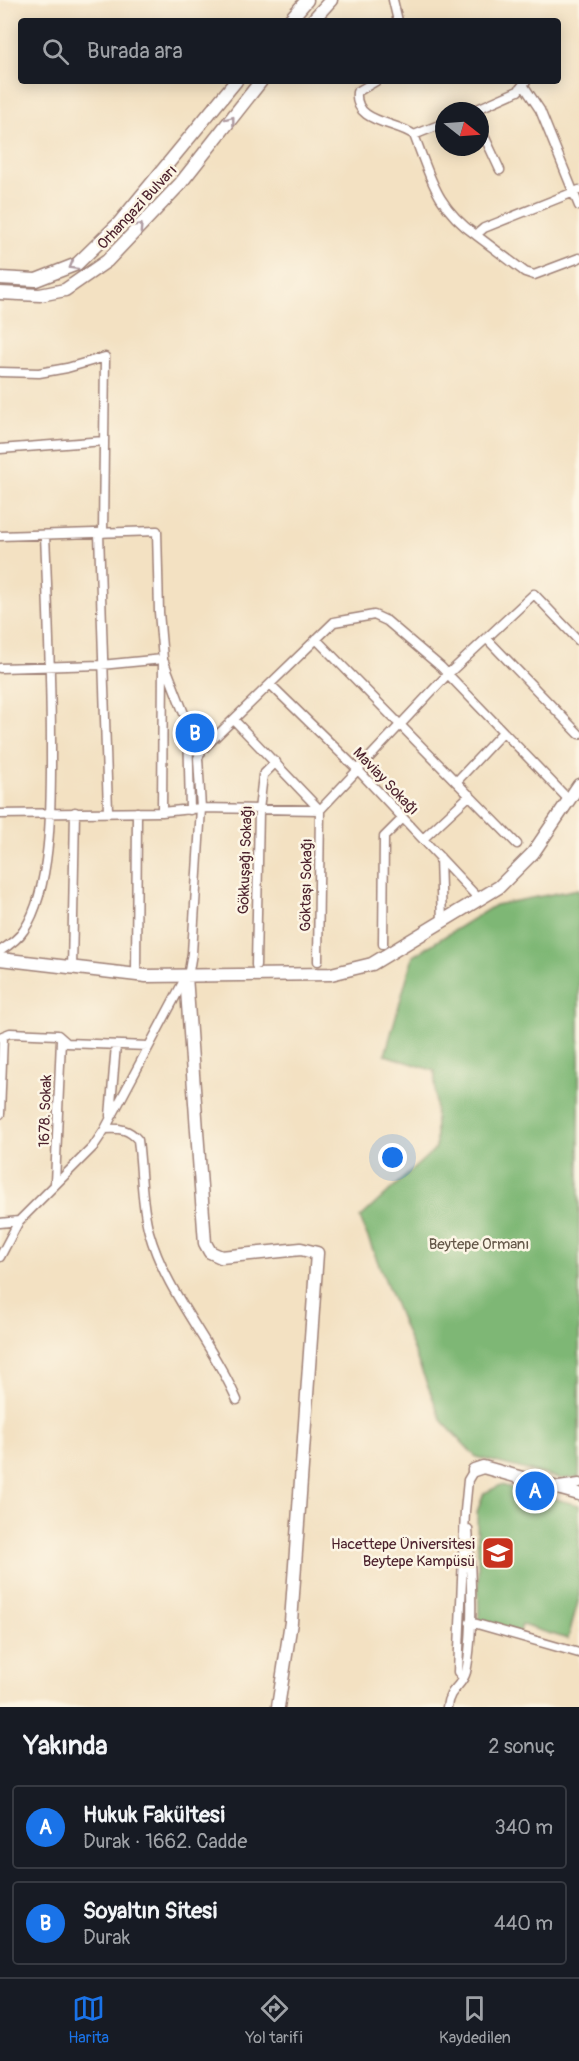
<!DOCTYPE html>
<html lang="tr">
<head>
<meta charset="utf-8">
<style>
	:root { --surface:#171b24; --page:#242831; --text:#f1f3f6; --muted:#9ea1a6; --line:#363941; --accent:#1a73e8 }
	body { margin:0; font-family:Pangolin,sans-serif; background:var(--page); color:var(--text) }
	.compass { position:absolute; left:435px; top:102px; width:54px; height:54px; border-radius:50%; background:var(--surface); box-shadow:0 3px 15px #0003; rotate:107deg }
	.you { position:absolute; left:393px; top:1158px; width:21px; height:21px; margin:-15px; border:4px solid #fff; border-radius:50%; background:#1a73e8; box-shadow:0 0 0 9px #1a73e833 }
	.badge { display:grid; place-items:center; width:39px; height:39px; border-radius:50%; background:var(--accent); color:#fff; font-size:20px; font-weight:700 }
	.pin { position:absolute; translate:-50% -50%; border:3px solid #fff; box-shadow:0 2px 6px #0006 }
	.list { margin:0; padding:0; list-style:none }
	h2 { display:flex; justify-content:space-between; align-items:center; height:78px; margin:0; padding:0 24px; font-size:26px }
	h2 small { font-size:20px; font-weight:400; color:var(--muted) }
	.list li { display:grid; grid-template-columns:39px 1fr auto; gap:18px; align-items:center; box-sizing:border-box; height:84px; margin:0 12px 12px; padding:0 12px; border:2px solid var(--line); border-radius:6px }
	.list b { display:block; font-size:22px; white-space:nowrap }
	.list p { margin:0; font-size:20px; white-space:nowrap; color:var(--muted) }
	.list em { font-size:20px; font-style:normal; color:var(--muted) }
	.icon { flex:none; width:33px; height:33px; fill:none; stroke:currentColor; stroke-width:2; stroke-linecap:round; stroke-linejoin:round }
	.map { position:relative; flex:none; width:579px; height:1707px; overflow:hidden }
	.search { position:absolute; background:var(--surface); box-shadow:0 3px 15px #0003; left:18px; right:18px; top:18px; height:66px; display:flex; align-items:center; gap:15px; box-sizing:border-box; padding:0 21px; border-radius:6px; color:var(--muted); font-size:22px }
	.sheet { height:270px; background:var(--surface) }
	nav { display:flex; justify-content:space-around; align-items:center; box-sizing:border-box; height:84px; border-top:2px solid var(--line); background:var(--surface); font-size:16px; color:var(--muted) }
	nav a { display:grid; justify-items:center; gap:3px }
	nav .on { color:var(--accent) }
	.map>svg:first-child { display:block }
</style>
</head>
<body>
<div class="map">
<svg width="579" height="1707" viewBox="0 0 579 1707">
	<rect width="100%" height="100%" fill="#fcf5e5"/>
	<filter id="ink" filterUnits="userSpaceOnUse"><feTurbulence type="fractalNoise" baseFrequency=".0167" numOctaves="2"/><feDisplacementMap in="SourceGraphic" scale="12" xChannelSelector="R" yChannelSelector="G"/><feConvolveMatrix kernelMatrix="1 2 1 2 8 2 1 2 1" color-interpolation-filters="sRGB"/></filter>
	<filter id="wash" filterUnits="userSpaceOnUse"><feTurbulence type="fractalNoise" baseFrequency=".008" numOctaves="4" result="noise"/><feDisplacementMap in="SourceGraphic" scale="24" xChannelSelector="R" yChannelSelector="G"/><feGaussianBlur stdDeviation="1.35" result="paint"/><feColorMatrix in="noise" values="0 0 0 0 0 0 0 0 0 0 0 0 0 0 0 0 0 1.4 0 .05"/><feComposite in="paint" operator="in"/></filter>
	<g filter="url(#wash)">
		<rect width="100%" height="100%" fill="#f3e1c2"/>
		<!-- forest -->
		<path fill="#7eb774" stroke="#646b50" stroke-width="1.5" d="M579 889V1477L562 1479 476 1457 442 1421 360 1218 436 1148 435 1071 385 1055 413 956 495 905Z
			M501 1485 579 1505V1598L568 1639 522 1625 519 1634 479 1623 477 1512 484 1493Z"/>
	</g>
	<g filter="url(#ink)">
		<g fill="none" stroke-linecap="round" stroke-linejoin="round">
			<defs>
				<path id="street" d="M393 0 398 21
					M376 81 357 92C354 124 396 121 414 135L444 123
					M524 86 540 110 579 206
					M473 111 518 91 526 81
					M480 127 500 170
					M414 135C431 178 436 207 476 235L484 228 579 190
					M476 235 525 272 534 275 579 258
					M0 372 39 373 67 368 105 357 103 533
					M0 449 104 441
					M99 533 108 811
					M0 536 157 531 159 612 163 659 162 812
					M316 639 517 844
					M487 639 579 734
					M164 662 188 724 190 810
					M0 668 101 665 163 659
					M270 684 357 769 480 900
					M234 720 320 810 318 961
					M457 781 503 732
					M0 814 162 812 201 808 320 810 447 675 534 594 579 641
					M423 839 470 795
					M440 857 442 923
					M383 944 384 837 403 818
					M0 951C8 946 19 938 24 930 53 887 51 796 51 746 51 675 48 605 45 535
					M256 965 259 810 263 775 276 762
					M72 969 75 812
					M136 975 137 812
					M0 1037 10 1033 58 1035 67 1043 148 1046
					M0 1114 3 1036
					M110 1116 116 1045
					M105 1129C120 1128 129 1129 138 1140 142 1170 141 1204 149 1232 166 1293 212 1342 237 1400
					M55 1183 61 1040
					M0 1223 19 1221
					M0 1257 19 1221 93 1147 105 1129 189 971 192 953 201 808 198 758 202 750 334 622 374 615 387 621 441 667 569 800
					M559 1486 579 1483
					M470 1622 579 1653
					M463 1678 458 1672 465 1511 468 1480 474 1470
					M447 1707C449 1688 462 1687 466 1672 474 1634 471 1569 468 1529"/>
				<path id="secondary" d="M289 21 307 0
					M312 21 331 0
					M0 278 36 280 77 264 119 223 236 81
					M0 293 40 295 65 290 107 261 180 184 261 81
					M0 959 146 976 331 974 372 964 499 887 533 853 579 785
					M186 976 205 1243 210 1252 221 1257 301 1249 317 1253 291 1622 278 1707
					M474 1470 483 1467 579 1494"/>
			</defs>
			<!-- street casing -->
			<use href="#street" stroke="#9e8076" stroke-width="11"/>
			<!-- secondary casing -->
			<use href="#secondary" stroke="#9e8076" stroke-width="15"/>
			<!-- street -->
			<use href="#street" stroke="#fff" stroke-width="8"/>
			<!-- secondary -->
			<use href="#secondary" stroke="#fff" stroke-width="12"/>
		</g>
		<!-- one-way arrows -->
		<defs><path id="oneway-chevron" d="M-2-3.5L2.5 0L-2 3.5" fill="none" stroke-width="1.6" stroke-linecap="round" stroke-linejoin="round" transform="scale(1.5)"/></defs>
		<g stroke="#ae9aa0">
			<use href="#oneway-chevron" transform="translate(231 120) rotate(-52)"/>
			<use href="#oneway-chevron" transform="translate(139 227) rotate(-47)"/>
			<use href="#oneway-chevron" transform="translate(73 266) rotate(150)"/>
		</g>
	</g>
	<!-- icons -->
	<defs>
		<symbol id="university-square" viewBox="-11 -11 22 22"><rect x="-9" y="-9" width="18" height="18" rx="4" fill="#c8321e" stroke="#fcf5e5"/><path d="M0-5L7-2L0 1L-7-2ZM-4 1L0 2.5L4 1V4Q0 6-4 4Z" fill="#fff"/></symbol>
	</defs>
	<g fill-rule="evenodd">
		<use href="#university-square" x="479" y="1534" width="38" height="38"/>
	</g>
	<g text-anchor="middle" stroke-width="5" stroke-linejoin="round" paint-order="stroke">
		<!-- street labels -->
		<g font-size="15" fill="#4a1f2b" stroke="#fcf5e5">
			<text transform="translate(137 207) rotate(-47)" y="5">Orhangazi Bulvarı</text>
			<text transform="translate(386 781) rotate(46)" y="5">Maviay Sokağı</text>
			<text transform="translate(245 860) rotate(-88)" y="5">Gökkuşağı Sokağı</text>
			<text transform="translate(306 885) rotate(-89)" y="5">Göktaşı Sokağı</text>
			<text transform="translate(45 1111) rotate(-88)" y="5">1678. Sokak</text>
		</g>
		<!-- park labels -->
		<g font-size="15" fill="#635647" stroke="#fcf5e5">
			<text x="479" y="1249">Beytepe Ormanı</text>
		</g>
		<!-- poi labels -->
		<g font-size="15" fill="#4a1f2b" stroke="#fcf5e5" text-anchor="end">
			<text x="475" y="1549">Hacettepe Üniversitesi<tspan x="475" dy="17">Beytepe Kampüsü</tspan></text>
		</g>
	</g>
</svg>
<svg class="compass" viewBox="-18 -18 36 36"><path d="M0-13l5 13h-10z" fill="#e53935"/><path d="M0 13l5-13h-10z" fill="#9ea1a6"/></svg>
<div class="you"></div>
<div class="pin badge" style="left:535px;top:1491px">A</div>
<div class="pin badge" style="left:195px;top:733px">B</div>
<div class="search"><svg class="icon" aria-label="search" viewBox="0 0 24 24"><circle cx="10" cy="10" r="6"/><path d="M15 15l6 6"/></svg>Burada ara</div>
</div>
<section class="sheet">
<h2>Yakında<small>2 sonuç</small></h2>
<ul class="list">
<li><span class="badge">A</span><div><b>Hukuk Fakültesi</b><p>Durak · 1662. Cadde</p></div><em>340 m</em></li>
<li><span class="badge">B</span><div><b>Soyaltın Sitesi</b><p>Durak</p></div><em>440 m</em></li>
</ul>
</section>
<nav>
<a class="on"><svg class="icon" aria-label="map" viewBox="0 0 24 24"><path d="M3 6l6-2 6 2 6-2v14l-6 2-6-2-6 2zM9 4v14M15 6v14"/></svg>Harita</a>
<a><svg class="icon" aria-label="directions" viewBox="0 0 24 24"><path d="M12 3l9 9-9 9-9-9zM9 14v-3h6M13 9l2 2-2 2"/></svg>Yol tarifi</a>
<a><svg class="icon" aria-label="saved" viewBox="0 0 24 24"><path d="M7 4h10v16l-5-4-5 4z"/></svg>Kaydedilen</a>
</nav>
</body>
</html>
